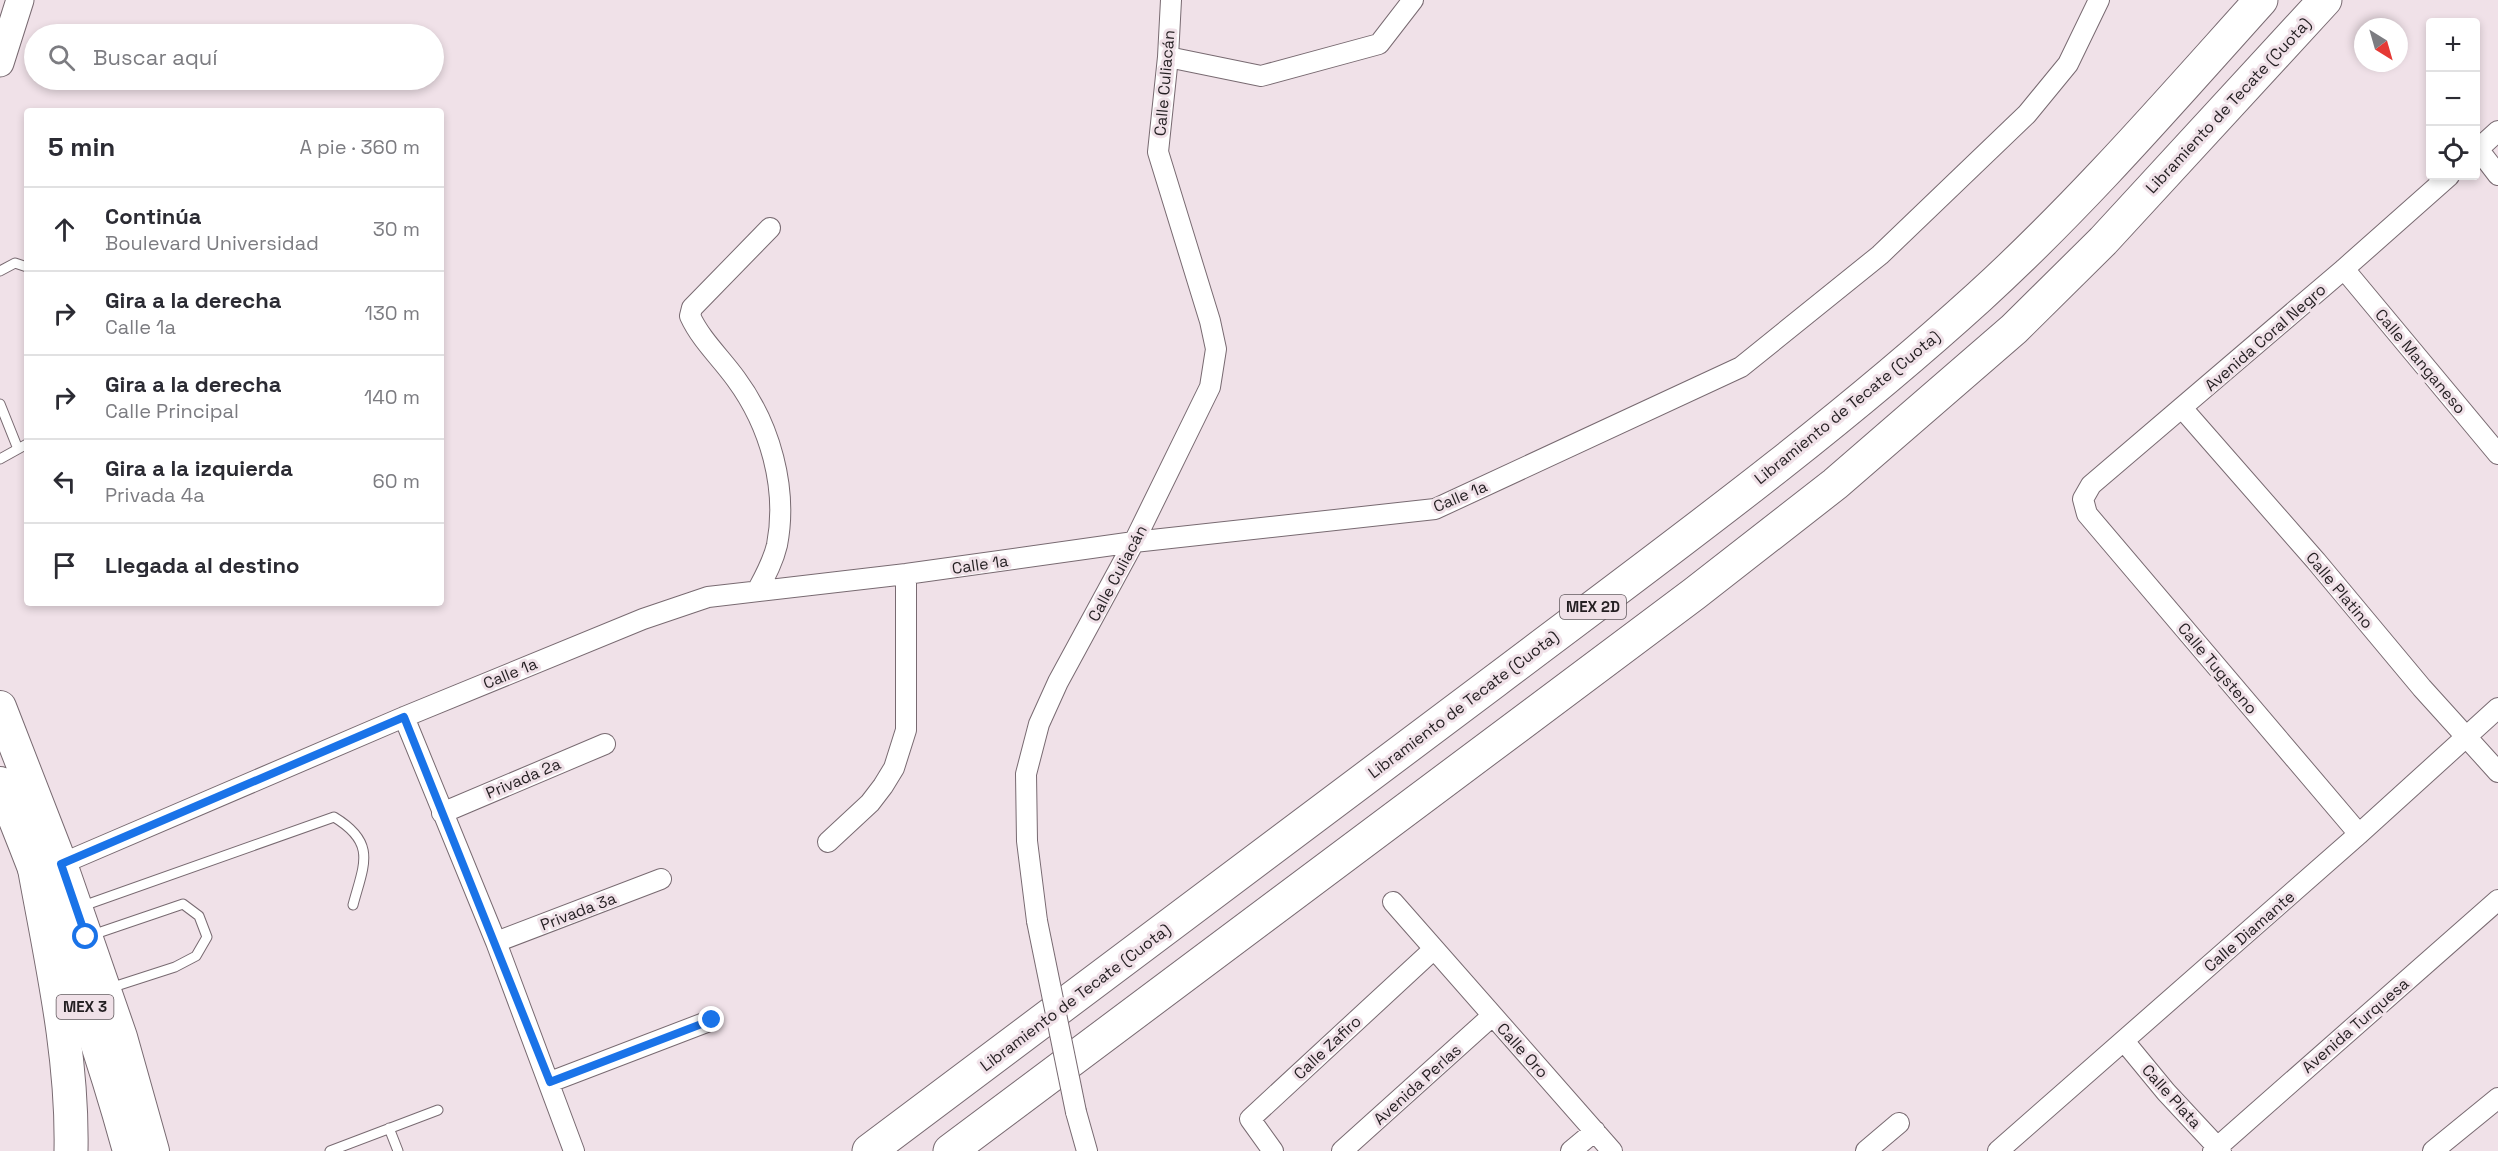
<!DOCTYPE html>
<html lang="es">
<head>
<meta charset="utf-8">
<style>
	:root { --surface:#fff; --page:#f2f2f3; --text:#2b2b33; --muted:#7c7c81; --line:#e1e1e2 }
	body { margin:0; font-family:"Space Grotesk",sans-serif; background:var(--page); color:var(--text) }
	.controls { position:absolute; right:18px; top:18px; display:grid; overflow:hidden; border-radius:6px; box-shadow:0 3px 9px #0003 }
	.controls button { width:54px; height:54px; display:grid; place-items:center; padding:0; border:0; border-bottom:2px solid var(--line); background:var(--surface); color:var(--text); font:30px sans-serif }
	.compass { position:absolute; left:2354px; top:18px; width:54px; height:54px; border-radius:50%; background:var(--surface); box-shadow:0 3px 9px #0003; rotate:143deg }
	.stop { position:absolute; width:18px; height:18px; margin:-14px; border:4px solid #1a73e8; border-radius:50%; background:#fff }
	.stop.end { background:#1a73e8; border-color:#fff; box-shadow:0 2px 6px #0008 }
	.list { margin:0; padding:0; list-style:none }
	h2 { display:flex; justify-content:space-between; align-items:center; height:78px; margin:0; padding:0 24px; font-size:26px }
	h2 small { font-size:20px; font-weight:400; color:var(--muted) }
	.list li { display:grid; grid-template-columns:39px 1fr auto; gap:18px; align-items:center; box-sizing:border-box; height:84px; padding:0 24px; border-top:2px solid var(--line) }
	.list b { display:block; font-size:22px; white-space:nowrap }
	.list p { margin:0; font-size:20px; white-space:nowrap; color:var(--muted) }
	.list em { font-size:20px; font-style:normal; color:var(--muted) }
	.icon { flex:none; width:33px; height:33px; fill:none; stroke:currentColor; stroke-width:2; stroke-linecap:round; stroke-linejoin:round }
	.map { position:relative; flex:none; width:2498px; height:1151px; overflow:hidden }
	.search { position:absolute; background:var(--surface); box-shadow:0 3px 9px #0003; left:24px; top:24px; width:420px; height:66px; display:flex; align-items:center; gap:15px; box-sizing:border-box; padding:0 21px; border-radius:33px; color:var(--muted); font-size:22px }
	.panel { position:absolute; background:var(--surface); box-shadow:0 3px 9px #0003; left:24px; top:108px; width:420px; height:498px; border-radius:6px }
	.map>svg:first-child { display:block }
</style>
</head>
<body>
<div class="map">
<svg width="2498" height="1151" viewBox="0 0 2498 1151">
	<rect width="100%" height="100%" fill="#f0e1e8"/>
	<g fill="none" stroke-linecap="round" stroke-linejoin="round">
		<defs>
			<path id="lane" d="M0 271 15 263 27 267
				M0 404 18 449
				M0 459 27 444
				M80 907 334 817C377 843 364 864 353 905
				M92 935 183 904 199 916 207 937 196 956 175 967 110 988
				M389 1128 398 1151
				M330 1151 438 1110"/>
			<path id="street" d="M1168 57 1261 76 1379 44 1413 0
				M2478 149 2498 175
				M2476 151 2498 131
				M2344 269 2498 454
				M2182 408 2316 561 2422 688 2498 772
				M757 591C765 576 773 562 777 545 788 488 770 425 736 379 721 358 701 340 690 316L692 308 770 228
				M404 717 496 942 574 1151
				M442 813 605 744
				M2359 834 2087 514 2083 499 2091 485 2344 269 2449 176
				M828 842 870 803 883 786 894 768 906 730V574
				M61 864 404 717 643 619 708 597 906 574 1134 542 1435 509 1741 367 1880 255 2027 114 2068 64 2099 0
				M1393 902 1612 1151
				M1037 921 1027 841 1026 774 1039 724 1058 682 1134 542 1210 387 1216 349 1210 321 1158 152 1168 57 1171 0
				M496 942 661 879
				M2124 1041 2166 1092 2221 1151
				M550 1082 712 1020
				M1076 1112 1087 1151
				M1273 1151 1250 1119 1434 949
				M1342 1151 1492 1016
				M1571 1151 1595 1131
				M1866 1151 1899 1123
				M1998 1151 2359 834 2498 708
				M2213 1151 2498 900
				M2433 1151 2498 1098"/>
			<path id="secondary" d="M0 63 20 0"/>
			<path id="primary" d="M0 707 61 864 121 1037 153 1151
				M0 783C49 903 95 1026 129 1151"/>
			<path id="highway" d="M34 866C51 960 73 1055 71 1151
				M869 1151C1078 994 1286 838 1495 681 1659 557 1826 436 1979 297 2080 205 2170 101 2261 0
				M950 1151 1694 594 1835 484 2014 329 2103 241 2325 0"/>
		</defs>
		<!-- lane casing -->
		<use href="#lane" stroke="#786a71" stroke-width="11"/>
		<!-- street casing -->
		<use href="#street" stroke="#786a71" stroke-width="22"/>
		<!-- secondary casing -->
		<use href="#secondary" stroke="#786a71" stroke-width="29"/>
		<!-- primary casing -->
		<use href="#primary" stroke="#786a71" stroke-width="34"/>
		<!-- highway casing -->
		<use href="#highway" stroke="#786a71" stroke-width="35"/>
		<!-- lane -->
		<use href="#lane" stroke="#fff" stroke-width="9"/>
		<!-- street -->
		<use href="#street" stroke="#fff" stroke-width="20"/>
		<!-- secondary -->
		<use href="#secondary" stroke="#fff" stroke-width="27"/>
		<!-- primary -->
		<use href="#primary" stroke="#fff" stroke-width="32"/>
		<!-- highway -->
		<use href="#highway" stroke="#fff" stroke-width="33"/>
		<defs>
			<path id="street-bridge" d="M1037 921 1076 1112"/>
		</defs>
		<!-- street-bridge casing -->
		<use href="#street-bridge" stroke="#786a71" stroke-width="22" stroke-linecap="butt"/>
		<!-- street-bridge -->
		<use href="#street-bridge" stroke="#fff" stroke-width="20"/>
	</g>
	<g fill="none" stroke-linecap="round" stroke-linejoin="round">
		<!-- route -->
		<path stroke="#1a73e8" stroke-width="8" d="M86 937 61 864 404 717 550 1082 712 1020"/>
	</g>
	<g text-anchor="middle" stroke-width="6" stroke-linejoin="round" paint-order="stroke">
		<!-- shield labels -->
		<g fill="#f0e1e8" stroke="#61595d" stroke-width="1.5">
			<rect x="1560" y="595" width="66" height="24" rx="4.5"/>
			<rect x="56.5" y="995" width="57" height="24" rx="4.5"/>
		</g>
		<g font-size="15" font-weight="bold" fill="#241f22">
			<text x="1593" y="612">MEX 2D</text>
			<text x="85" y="1012">MEX 3</text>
		</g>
		<!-- street labels -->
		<g font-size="16" fill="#241f22" stroke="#f0e1e8">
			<text transform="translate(1164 83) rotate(-85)" y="6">Calle Culiacán</text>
			<text transform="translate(2228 105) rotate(-47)" y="6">Libramiento de Tecate (Cuota)</text>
			<text transform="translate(2265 337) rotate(-41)" y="6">Avenida Coral Negro</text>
			<text transform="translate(2421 361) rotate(50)" y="6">Calle Manganeso</text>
			<text transform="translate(1847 407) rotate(-39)" y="6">Libramiento de Tecate (Cuota)</text>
			<text transform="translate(1460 496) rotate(-23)" y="6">Calle 1a</text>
			<text transform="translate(980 564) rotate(-8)" y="6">Calle 1a</text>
			<text transform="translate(1117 573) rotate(-62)" y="6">Calle Culiacán</text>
			<text transform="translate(2340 590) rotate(50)" y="6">Calle Platino</text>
			<text transform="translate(2218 668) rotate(50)" y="6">Calle Tugsteno</text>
			<text transform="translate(510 673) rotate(-22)" y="6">Calle 1a</text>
			<text transform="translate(1463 704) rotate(-37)" y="6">Libramiento de Tecate (Cuota)</text>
			<text transform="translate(523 778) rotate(-23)" y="6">Privada 2a</text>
			<text transform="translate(578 911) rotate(-21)" y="6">Privada 3a</text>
			<text transform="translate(2249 931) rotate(-41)" y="6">Calle Diamante</text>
			<text transform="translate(1075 997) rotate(-37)" y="6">Libramiento de Tecate (Cuota)</text>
			<text transform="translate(2355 1025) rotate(-41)" y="6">Avenida Turquesa</text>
			<text transform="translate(1327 1047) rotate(-43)" y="6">Calle Zafiro</text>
			<text transform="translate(1523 1050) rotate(48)" y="6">Calle Oro</text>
			<text transform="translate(1417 1084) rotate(-42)" y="6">Avenida Perlas</text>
			<text transform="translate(2172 1096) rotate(48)" y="6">Calle Plata</text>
		</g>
	</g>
</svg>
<div class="controls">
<button>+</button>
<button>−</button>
<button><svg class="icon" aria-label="locate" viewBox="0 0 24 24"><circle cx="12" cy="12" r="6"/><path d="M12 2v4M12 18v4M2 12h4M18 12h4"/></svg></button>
</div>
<svg class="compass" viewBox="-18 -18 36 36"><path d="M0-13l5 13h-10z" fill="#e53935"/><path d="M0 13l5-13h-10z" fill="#7c7c81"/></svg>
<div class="stop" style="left:86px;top:937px"></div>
<div class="stop end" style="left:712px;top:1020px"></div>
<div class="search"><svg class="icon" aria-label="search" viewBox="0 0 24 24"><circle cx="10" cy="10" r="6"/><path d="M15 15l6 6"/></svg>Buscar aquí</div>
<section class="panel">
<h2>5 min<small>A pie · 360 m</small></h2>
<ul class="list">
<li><svg class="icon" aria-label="ahead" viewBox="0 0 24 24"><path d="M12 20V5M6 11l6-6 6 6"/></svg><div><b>Continúa</b><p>Boulevard Universidad</p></div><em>30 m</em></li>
<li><svg class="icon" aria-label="right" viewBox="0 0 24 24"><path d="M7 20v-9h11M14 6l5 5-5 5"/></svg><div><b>Gira a la derecha</b><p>Calle 1a</p></div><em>130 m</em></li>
<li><svg class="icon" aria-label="right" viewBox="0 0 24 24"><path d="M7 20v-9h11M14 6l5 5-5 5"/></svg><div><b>Gira a la derecha</b><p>Calle Principal</p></div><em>140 m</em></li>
<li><svg class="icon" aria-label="left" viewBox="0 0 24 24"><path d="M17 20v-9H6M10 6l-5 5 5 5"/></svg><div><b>Gira a la izquierda</b><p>Privada 4a</p></div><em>60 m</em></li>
<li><svg class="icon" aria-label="arrive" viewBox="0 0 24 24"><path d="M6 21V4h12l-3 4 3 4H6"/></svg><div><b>Llegada al destino</b></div></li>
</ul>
</section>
</div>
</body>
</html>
